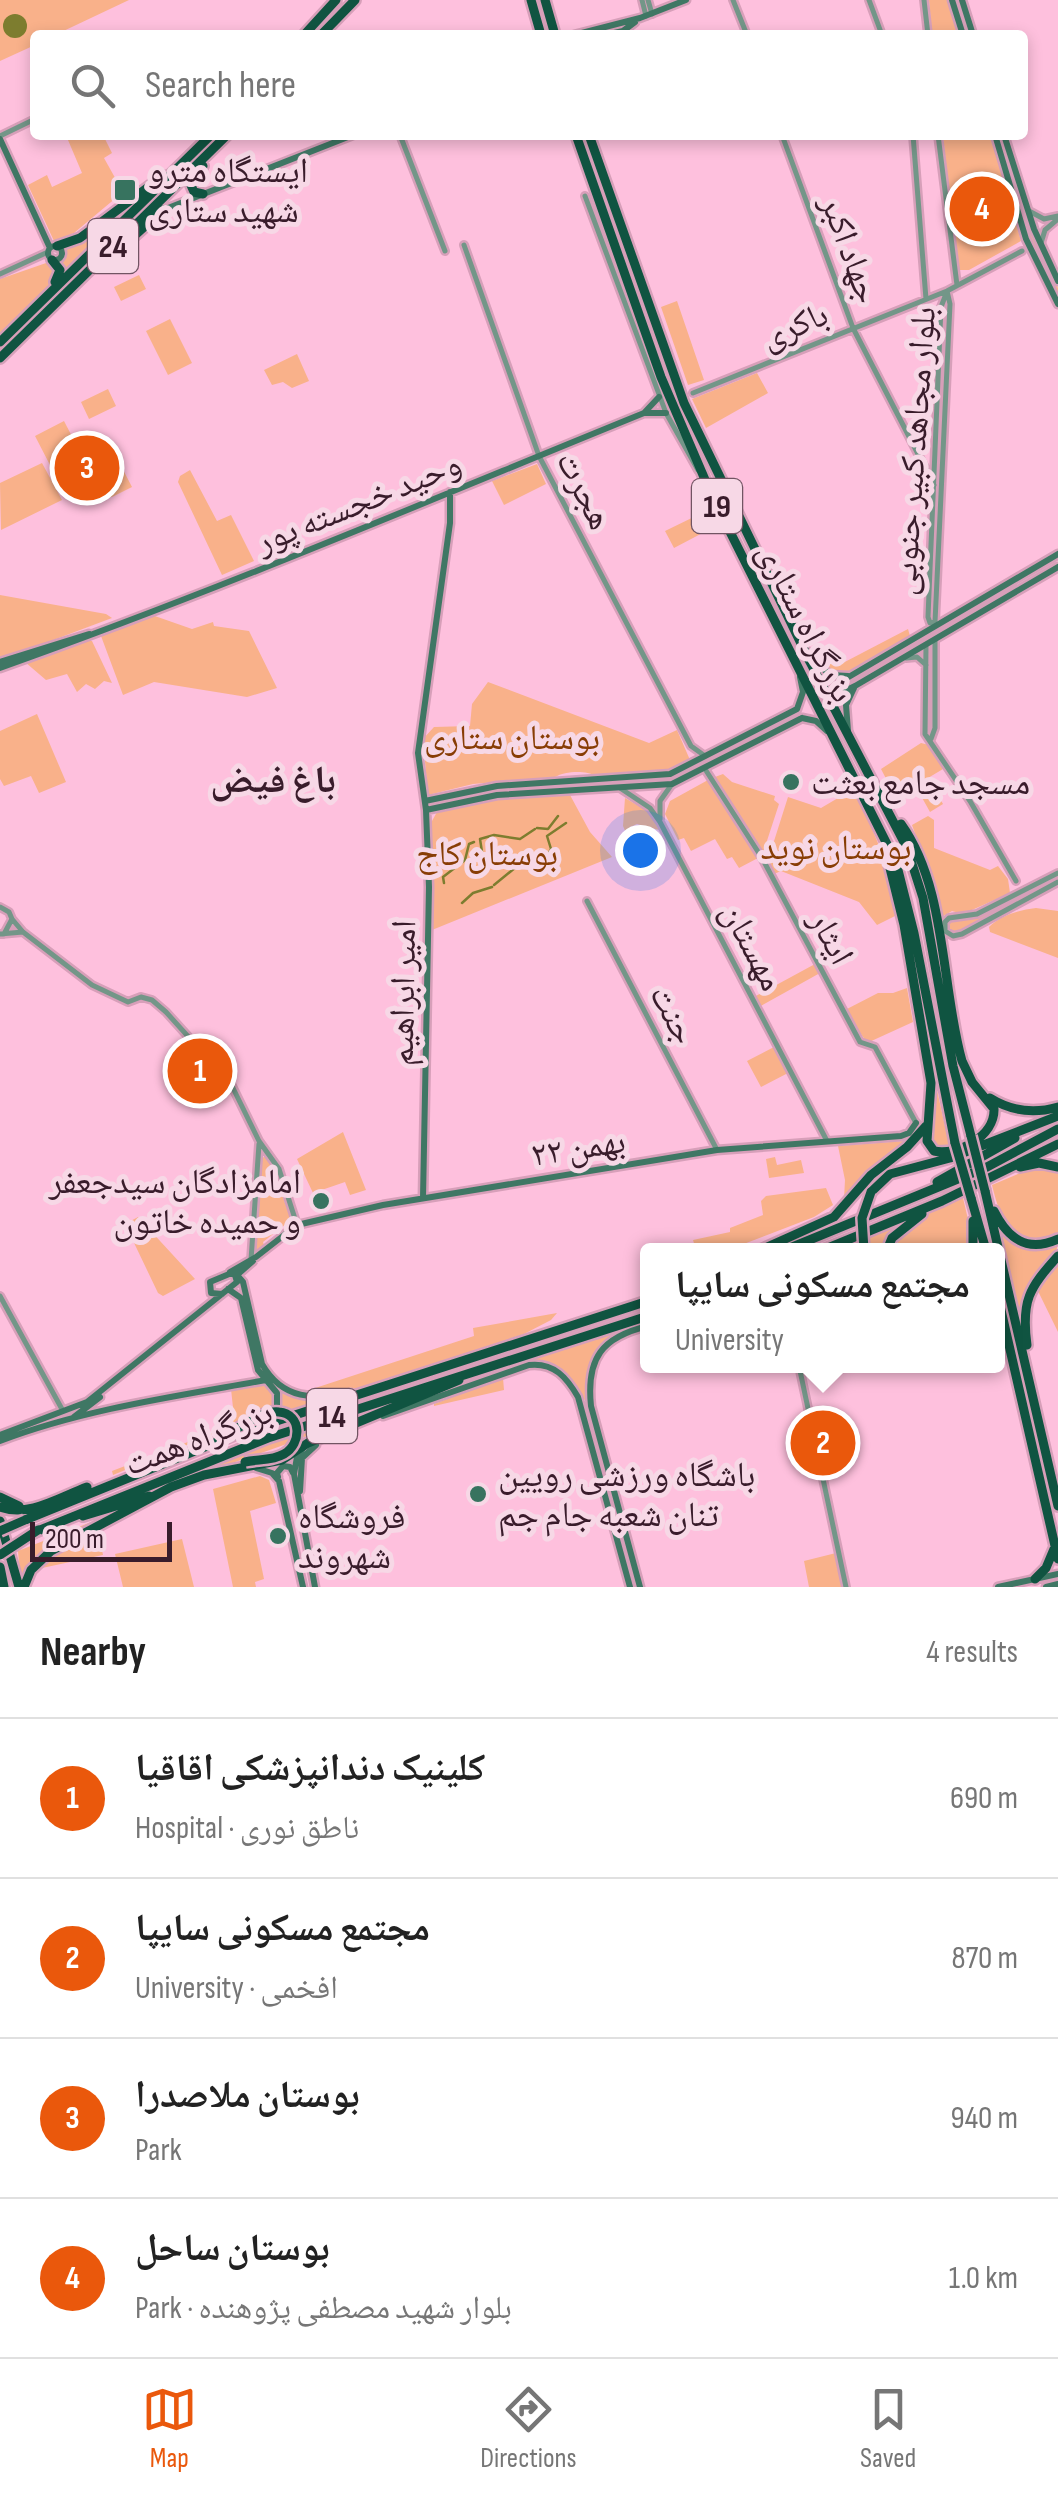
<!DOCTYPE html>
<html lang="en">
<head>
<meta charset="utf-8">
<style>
	:root { --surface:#fff; --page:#f6f6f6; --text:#222; --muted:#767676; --line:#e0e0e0; --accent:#ea580c }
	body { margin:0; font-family:"Sofia Sans Condensed","Noto Naskh Arabic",sans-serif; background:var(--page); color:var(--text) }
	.scale { position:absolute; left:30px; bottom:25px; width:142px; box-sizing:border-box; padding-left:10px; border:5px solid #391c2b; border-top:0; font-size:28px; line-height:35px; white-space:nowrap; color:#391c2b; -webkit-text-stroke:8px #f7d8e6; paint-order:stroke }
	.you { position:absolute; left:640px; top:850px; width:35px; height:35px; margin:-25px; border:8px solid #fff; border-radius:50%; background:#1a73e8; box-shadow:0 0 0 15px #1a73e833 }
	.badge { display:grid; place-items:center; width:65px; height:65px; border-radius:50%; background:var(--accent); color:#fff; font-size:32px; font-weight:700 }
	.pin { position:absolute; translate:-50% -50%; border:5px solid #fff; box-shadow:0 2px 10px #0006 }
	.popup { position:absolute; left:640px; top:1243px; width:365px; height:130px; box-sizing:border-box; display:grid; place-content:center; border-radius:10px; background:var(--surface); filter:drop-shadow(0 2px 8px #0005); font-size:32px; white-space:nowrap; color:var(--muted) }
	.popup b { font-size:38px; color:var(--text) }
	.popup::after { content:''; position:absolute; left:50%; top:100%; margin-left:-20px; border:20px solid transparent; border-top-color:var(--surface) }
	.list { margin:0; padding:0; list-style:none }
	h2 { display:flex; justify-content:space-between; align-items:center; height:130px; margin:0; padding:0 40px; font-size:42px }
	h2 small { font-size:32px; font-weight:400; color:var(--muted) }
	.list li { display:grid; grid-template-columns:65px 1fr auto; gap:30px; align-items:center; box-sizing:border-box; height:160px; padding:0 40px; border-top:2px solid var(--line) }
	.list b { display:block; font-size:38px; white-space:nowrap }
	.list p { margin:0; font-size:32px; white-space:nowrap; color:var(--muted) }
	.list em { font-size:32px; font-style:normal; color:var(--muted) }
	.icon { flex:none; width:55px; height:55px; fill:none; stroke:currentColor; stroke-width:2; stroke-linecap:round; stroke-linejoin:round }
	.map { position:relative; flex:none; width:1058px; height:1587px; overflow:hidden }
	.search { position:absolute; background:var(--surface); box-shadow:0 5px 15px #0003; left:30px; right:30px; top:30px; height:110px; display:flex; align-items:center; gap:25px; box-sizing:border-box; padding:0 35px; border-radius:10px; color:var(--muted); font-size:38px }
	.sheet { height:770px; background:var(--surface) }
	nav { display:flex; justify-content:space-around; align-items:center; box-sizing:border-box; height:140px; border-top:2px solid var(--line); background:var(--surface); font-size:28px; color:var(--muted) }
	nav a { display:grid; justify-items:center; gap:5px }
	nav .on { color:var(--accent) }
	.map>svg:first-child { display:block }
</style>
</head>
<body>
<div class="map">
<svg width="1058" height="1587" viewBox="0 0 1058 1587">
	<rect width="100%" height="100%" fill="#fec0dd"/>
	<!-- green -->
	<path fill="#f9b18a" d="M0 0H129L55 35H35V45L0 61Z
		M929 0H949L960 35H932Z
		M78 135H103L112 153 104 158 123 192 74 233 54 241 28 185 47 175 52 187 82 173 68 140Z
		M943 135H992L1021 241 969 270H957Z
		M996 135H1001L1034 239 1058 288V297L1030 241Z
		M165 176 61 278 56 262 63 256 62 247 77 245Z
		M49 262 53 264 58 277 0 338V279Z
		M139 275 146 289 121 301 114 287Z
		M677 301 704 380 688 385 661 307Z
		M170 319 192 363 168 375 146 331Z
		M297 354 309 381 292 388 283 382 272 385 264 370Z
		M757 373 768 393 706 428 692 399Z
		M108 389 116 406 89 419 81 402Z
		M64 421 78 448 105 435 132 487 112 497 66 496 35 436Z
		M42 463 62 500 1 530 0 483Z
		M537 464 546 484 504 505 492 481Z
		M190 470 217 521 231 515 254 561 222 575 178 482 180 476Z
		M704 512 712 528 674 548 665 531Z
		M0 595 106 614 112 618 0 660Z
		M152 615 192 629 213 622 214 626 249 631 277 688 247 697 154 682 123 695 101 636Z
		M908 629 910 636C888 649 837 695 819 658L831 652 839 665Z
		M86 641H92L112 683 104 681 95 689 86 684 77 692 67 674 46 680 25 662Z
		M488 682 649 743 677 730 690 760 673 772 596 776C586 770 565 771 555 777L473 784 428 795 423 739 434 727 470 726 472 704Z
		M37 714 66 782 39 793 31 776 4 786 0 779V731Z
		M921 743 929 745 943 769 928 778 943 804 930 812 915 785 895 796 881 769Z
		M723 774 732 782 775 796 774 800 779 804 763 853 715 777Z
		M708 780 758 858 739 868 732 857 727 859 715 839 691 851 684 838 678 840 665 814 670 801Z
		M855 788 880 848 897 915 877 925 859 902 781 871 774 874 768 860 788 797 821 808Z
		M570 795 590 832 612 857 432 930V821L437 812C481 799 524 796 570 795Z
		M625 798 649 812 659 830 637 824 630 827 639 846 633 849 623 826Z
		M928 816 934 820V848L990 870 998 866 1008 879 1010 893 963 914 952 911 940 918 933 884 912 825Z
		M1058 878V881L956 933 947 929 950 919C988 920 1025 895 1058 878Z
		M1036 908 1058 911V958L990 932 989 927C1001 915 1019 910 1036 908Z
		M815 964 820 973 759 1007 754 997Z
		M907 988 913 1022 867 1043 845 1010 878 993H893Z
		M774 1047 788 1073 761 1087 747 1061Z
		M935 1081 950 1149H936L928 1137 936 1106Z
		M343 1132 366 1190 350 1195 345 1182 313 1193 297 1159Z
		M904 1141 907 1142 904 1145 864 1175 844 1199 845 1180 838 1146Z
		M268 1155 291 1220 263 1242 264 1245 254 1254 262 1158Z
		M775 1157 777 1165 801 1160 804 1173 769 1178 766 1159Z
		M1037 1166 1058 1171V1234C1016 1259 1000 1219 992 1185Z
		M826 1188 833 1205 814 1217 728 1250H696L693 1240 730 1232V1228L763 1215 761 1201 766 1196Z
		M963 1198 971 1232 970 1250H895C902 1221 938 1210 963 1198Z
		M138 1217 195 1279 163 1296 158 1293 125 1224Z
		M907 1220 889 1237 884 1250H869L865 1238Z
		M996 1223C1014 1248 1030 1244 1058 1241 1058 1261 1036 1272 1027 1290 1021 1303 1021 1318 1021 1332Z
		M1058 1265V1332L1037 1289Z
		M557 1313 551 1320 524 1334 361 1388 303 1392 474 1336 473 1328Z
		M621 1329C595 1345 584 1369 588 1399L583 1400C547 1323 477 1388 420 1398L521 1359Z
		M503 1378 504 1390 434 1406V1404Z
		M263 1383 275 1392 276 1402 271 1411 113 1475 112 1471 227 1427 234 1417 231 1389Z
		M446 1383 281 1446 103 1508 253 1449Z
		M273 1385 295 1397 329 1398 264 1420 280 1404V1394Z
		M260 1476 269 1480 276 1503 250 1511 264 1579 255 1582 256 1587H233L213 1489Z
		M139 1503 63 1541 21 1587 18 1551Z
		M99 1536 103 1555 42 1568 57 1555Z
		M182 1539 194 1587H123L115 1554Z
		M836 1553 843 1587H809L804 1561Z"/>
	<!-- water -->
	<path fill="#7d7d2f" d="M3 26a12 12 0 1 1 24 0a12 12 0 1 1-24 0Z"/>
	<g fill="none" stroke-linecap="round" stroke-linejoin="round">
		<!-- stream -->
		<path stroke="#7d7d2f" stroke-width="2.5" d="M537 828 548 829 558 816
			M482 852 480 839 494 835 520 839 535 829
			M444 883 443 877 465 860 469 844 474 842
			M494 885 521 863 546 858 551 849 547 836 566 823
			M462 903 473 893 492 887"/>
		<defs>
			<path id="tertiary" d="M642 0 646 16
				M648 0 652 14
				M733 0 747 35
				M869 0 882 35
				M924 0 928 35
				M400 135 445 251
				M782 135 853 328 934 485
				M913 135 926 299
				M938 135 957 285
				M0 136 35 119
				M585 196 666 413 698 470
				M1029 211 1044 219 1058 216
				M1041 243 1045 230 1058 219
				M464 245 539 456 691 746 705 756
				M0 274 48 252
				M693 393 947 291 1022 251
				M928 617 930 623 935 622 950 304 947 291
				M928 617 941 307 946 294
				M926 646 925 734 970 801 1016 881
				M906 658 917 657 926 665
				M931 739 935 728V640
				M705 769 762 858 860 1042 875 1047 916 1123
				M620 788 650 808 660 822 827 1141
				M660 819V801L672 784
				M1058 873 977 914 949 918 945 922V931L953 936 962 934 1058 882
				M587 901 717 1150
				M0 907 9 912 12 919 4 934
				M12 919 23 932 92 985 128 1002 141 997 152 1000 166 1012 231 1084 259 1141 279 1169 297 1225
				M0 934 23 932
				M251 1260 259 1144
				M0 1296 63 1411
				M799 1366 846 1587"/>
			<path id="secondary" d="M952 0 963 35
				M962 0 973 35
				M574 35 640 18 686 0
				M605 35 623 31 635 22
				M995 135 1026 239 1058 304
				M1004 135 1034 229 1058 281
				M0 139 50 248
				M163 210 353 135
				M48 253a7 7 0 1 1 14 0a7 7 0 1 1-14 0Z
				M645 413H666
				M1058 554 835 685V693H841L855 686 1058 567
				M809 655 830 675 848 676
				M0 662 89 634
				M0 668C217 591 430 500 644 413L659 397
				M797 709 803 692 800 677
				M802 718 816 721 827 731
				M848 731 846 705 855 686
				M425 801 497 786 670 774 797 709
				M426 810 497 795 672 784 802 718
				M423 1198 429 887 426 810 418 753 450 523V492
				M253 1261 237 1275 243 1282 262 1364C283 1401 314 1399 351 1393
				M230 1272 256 1257 297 1225 383 1205 717 1150 901 1136 909 1133 916 1123
				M228 1289 241 1298 258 1370 277 1393V1406L271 1414
				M383 1416 529 1365C554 1362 567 1378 578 1397L630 1587
				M74 1417 100 1397
				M0 1435 87 1402 237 1282 234 1272 210 1282 211 1293 222 1294
				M0 1441C84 1409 177 1396 266 1380
				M303 1448 297 1457 294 1474 315 1587
				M256 1468 272 1473 279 1481 303 1587
				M278 1477 277 1473 283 1466 290 1467 293 1473
				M300 1491 302 1458 316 1445
				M640 1587 591 1406C586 1358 602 1337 648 1326
				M998 1587 1058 1574
				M1046 1587 1058 1584"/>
			<path id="trunk" d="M531 0 541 35
				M545 0 555 35
				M304 35 336 0
				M321 35 355 0
				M576 135 661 377 712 496 896 862 914 933 955 1143
				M589 135 684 403 810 662 907 848 923 898 953 1066 971 1136
				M203 194 194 192 190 183 203 166
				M57 246 80 238 163 176
				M52 260 60 270 55 282
				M102 265 163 210
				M0 342 211 135
				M0 358 227 135
				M886 852 904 925 931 1083 927 1141 934 1151C958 1156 995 1136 994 1109L972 1082 962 1061C941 987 947 888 901 824
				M990 1098C1011 1111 1034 1114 1058 1107
				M1020 1167 1039 1163 1058 1167
				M937 1182 1015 1138
				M985 1191 1058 1506
				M871 1192 890 1174 950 1158 1058 1116
				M971 1198 986 1250
				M994 1211C1008 1239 1027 1253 1058 1239
				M973 1221V1250
				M761 1250 834 1217 871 1175 907 1147 926 1126
				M785 1250 987 1167 1058 1129
				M823 1250 942 1201 1058 1144
				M887 1250 892 1238 922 1214
				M998 1297 1058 1559
				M1027 1345C1021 1301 1029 1288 1058 1256
				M0 1497 19 1506
				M0 1507C28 1518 60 1497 87 1487
				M83 1516 149 1496
				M25 1520 239 1433 648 1301
				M0 1521 19 1587
				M35 1532 268 1438 648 1316
				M0 1567 4 1587
				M1035 1579 1046 1568 1054 1549
				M24 1587 31 1570 51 1551 171 1487 204 1475 282 1460 308 1443 459 1380"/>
		</defs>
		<!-- tertiary casing -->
		<use href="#tertiary" stroke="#d79fb9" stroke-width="10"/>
		<!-- secondary casing -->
		<use href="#secondary" stroke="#d79fb9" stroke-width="11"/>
		<!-- trunk casing -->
		<use href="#trunk" stroke="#d79fb9" stroke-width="14"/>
		<!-- tertiary -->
		<use href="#tertiary" stroke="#739688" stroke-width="5"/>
		<!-- secondary -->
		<use href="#secondary" stroke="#3f7764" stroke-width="6"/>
		<!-- trunk -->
		<use href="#trunk" stroke="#105441" stroke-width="9"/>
		<defs>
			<path id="trunk-bridge" d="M971 1136 985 1191
				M955 1143 971 1198
				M864 1250 862 1218 871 1192
				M234 1430C247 1424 264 1410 279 1412 302 1414 302 1444 284 1454 272 1461 258 1459 245 1462
				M0 1531 25 1520
				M0 1555 38 1530"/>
		</defs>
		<!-- trunk-bridge casing -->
		<use href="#trunk-bridge" stroke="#d79fb9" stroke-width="14" stroke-linecap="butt"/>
		<!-- trunk-bridge -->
		<use href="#trunk-bridge" stroke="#105441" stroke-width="9"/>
	</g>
	<!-- markers -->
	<g fill="#37735f" stroke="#f7d8e6" stroke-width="4">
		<rect x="113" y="178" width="24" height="24" rx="5"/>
		<circle cx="791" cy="782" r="10"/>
		<circle cx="321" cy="1201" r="10"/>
		<circle cx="478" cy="1494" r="10"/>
		<circle cx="278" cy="1536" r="10"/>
	</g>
	<g text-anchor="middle" stroke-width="10" stroke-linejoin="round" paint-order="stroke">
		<!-- shield labels -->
		<g fill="#f7d8e6" stroke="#725463" stroke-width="2.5">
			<rect x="88" y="219" width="50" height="54" rx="8"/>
			<rect x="692" y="479" width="50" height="54" rx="8"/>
			<rect x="307" y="1389" width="50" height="54" rx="8"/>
		</g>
		<g font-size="32" font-weight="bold" fill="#391c2b">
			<text x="113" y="257">24</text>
			<text x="717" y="517">19</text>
			<text x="332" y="1427">14</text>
		</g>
		<!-- poi labels -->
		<g font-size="35" fill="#391c2b" stroke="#f7d8e6" text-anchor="start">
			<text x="148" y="182">ایستگاه مترو<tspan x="148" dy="40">شهید ستاری</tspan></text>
			<text x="811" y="794">مسجد جامع بعثت</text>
			<text x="301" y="1193" text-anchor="end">امامزادگان سیدجعفر<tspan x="301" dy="40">و حمیده خاتون</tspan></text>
			<text x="498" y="1486">باشگاه ورزشی رویین<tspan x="498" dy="40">تنان شعبه جام جم</tspan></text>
			<text x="298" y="1528">فروشگاه<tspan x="298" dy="40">شهروند</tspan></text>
		</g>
		<!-- street labels -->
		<g font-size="35" fill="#391c2b" stroke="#f7d8e6">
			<text transform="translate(851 249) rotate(70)" y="12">جهاد اکبر</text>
			<text transform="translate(794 325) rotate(-23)" y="12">باکری</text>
			<text transform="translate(913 451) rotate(-86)" y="12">بلوار مجاهد کبیر جنوبی</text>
			<text transform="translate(585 490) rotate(63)" y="12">هجرت</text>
			<text transform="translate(358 502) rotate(-22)" y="12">وحید خجسته پور</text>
			<text transform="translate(807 622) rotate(63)" y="12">بزرگراه ستاری</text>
			<text transform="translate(832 937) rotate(62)" y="12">ایثار</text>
			<text transform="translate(753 946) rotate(62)" y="12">مهستان</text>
			<text transform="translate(402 993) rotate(-89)" y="12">امیر ابراهیم</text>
			<text transform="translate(674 1014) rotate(62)" y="12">جنت</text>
			<text transform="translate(578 1147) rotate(-9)" y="12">۲۲ بهمن</text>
			<text transform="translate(198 1437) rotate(-21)" y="12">بزرگراه همت</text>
		</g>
		<!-- park labels -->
		<g font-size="35" fill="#883d05" stroke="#f7d8e6">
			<text x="512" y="749">بوستان ستاری</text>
			<text x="836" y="859">بوستان نوید</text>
			<text x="487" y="865">بوستان کاج</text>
		</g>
		<!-- neighbourhood labels -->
		<g font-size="38" font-weight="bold" fill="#391c2b" stroke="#f7d8e6">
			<text x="273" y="792">باغ فیض</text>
		</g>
	</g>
</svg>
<div class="scale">200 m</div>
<div class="you"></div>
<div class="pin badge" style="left:200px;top:1071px">1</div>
<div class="pin badge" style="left:823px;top:1443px">2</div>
<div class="popup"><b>مجتمع مسکونی سایپا</b>University</div>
<div class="pin badge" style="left:87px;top:468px">3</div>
<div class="pin badge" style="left:982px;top:209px">4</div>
<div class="search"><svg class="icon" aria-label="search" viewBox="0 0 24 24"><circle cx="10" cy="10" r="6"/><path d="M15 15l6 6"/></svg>Search here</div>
</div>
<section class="sheet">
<h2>Nearby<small>4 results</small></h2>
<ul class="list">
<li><span class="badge">1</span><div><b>کلینیک دندانپزشکی اقاقیا</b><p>Hospital · ناطق نوری</p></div><em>690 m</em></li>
<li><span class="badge">2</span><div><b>مجتمع مسکونی سایپا</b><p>University · افخمی</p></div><em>870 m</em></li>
<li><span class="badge">3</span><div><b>بوستان ملاصدرا</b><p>Park</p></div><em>940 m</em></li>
<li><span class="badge">4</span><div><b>بوستان ساحل</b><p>Park · بلوار شهید مصطفی پژوهنده</p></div><em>1.0 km</em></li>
</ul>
</section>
<nav>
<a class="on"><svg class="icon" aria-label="map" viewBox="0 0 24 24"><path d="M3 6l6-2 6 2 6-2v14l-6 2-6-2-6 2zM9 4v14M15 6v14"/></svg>Map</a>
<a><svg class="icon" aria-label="directions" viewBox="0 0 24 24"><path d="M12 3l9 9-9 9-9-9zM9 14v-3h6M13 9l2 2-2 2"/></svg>Directions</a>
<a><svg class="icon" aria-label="saved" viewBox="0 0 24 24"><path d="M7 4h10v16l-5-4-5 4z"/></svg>Saved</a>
</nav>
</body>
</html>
